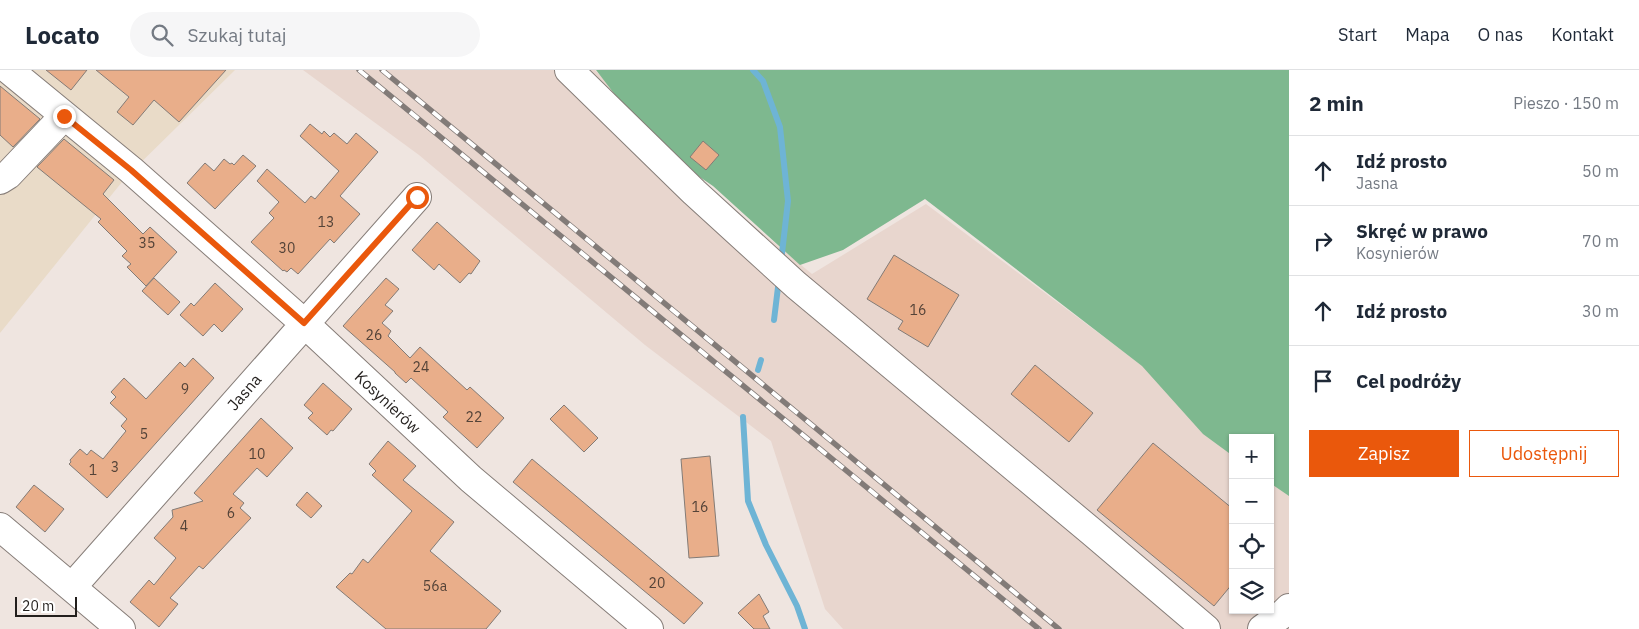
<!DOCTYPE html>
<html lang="pl">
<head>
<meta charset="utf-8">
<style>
	:root { --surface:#fff; --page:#f6f6f7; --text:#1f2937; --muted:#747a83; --line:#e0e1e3; --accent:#ea580c }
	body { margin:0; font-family:"IBM Plex Sans",sans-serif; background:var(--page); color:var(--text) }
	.controls { position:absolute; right:15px; bottom:15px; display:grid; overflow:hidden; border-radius:0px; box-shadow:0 1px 4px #0004 }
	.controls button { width:45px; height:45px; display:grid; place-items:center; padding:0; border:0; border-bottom:1px solid var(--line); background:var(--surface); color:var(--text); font:25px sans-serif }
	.scale { position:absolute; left:15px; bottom:12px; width:62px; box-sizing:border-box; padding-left:5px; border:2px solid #231f1d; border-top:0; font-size:14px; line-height:18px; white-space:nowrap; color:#231f1d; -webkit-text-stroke:4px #fff; paint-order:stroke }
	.stop { position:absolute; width:15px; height:15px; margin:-11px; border:4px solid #ea580c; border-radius:50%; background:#fff }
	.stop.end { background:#ea580c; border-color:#fff; box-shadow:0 1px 5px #0008 }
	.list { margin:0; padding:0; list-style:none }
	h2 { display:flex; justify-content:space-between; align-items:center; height:65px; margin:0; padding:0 20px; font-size:21px }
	h2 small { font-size:16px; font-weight:400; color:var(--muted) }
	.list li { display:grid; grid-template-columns:32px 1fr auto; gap:15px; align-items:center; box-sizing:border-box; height:70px; padding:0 20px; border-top:1px solid var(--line) }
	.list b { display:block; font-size:19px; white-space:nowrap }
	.list p { margin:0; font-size:16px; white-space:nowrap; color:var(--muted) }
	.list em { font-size:16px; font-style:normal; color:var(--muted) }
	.actions { display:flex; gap:10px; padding:15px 20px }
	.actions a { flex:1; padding:11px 0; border:1px solid var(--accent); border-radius:0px; text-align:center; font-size:18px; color:var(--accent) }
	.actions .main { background:var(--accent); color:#fff }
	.icon { flex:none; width:28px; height:28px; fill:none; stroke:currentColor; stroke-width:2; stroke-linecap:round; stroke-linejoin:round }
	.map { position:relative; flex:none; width:1289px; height:559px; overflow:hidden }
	header { display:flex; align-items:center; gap:30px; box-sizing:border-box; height:70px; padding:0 25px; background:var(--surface); border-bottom:1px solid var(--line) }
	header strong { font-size:24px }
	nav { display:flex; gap:28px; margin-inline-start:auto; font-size:18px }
	.search { width:350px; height:45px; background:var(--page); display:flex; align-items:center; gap:12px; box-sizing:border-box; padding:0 18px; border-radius:28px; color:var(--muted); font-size:19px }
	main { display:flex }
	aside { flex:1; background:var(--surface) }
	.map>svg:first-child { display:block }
</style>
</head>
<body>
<header>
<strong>Locato</strong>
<div class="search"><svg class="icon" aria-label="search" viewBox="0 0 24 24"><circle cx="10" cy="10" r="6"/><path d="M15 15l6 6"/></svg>Szukaj tutaj</div>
<nav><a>Start</a><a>Mapa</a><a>O nas</a><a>Kontakt</a></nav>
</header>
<main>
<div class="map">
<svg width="1289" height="559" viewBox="0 0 1289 559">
	<rect width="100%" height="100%" fill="#efe5e0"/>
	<!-- built -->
	<path fill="#e8d6ce" d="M303 0H595L710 120 812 204 926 134 1239 368H1233V540H1270V391L1289 410V559H843L825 539 771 371 645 275 419 85Z"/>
	<!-- industrial -->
	<path fill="#e9dbc8" d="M0 0H235L126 107 0 263Z"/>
	<!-- forest -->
	<path fill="#7eb88f" d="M596 0H1289V426L1270 413V368H1233V386L1203 364 1142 296 925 129 843 180 800 195 713 116 655 77Z"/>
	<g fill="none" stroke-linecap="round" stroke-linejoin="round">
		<!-- stream -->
		<path stroke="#6eb4d5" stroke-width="6" d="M753 0 763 11 780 57 788 131 781 192
			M774 250 779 209
			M758 300 761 290
			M743 347 748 431 766 475 797 536 805 559"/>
	</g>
	<!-- building -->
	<path fill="#e9ae8a" stroke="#837b76" d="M46 0H87L71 20Z
		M96 0H226L179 52 154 30 133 55 117 42 129 27Z
		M0 16 40 49 13 77 0 65Z
		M310 54 322 64 324 61 330 67 334 63 347 74 356 63 378 82 340 126 360 144 334 173 330 169 298 204 291 198 287 202 284 200 283 201 251 172 274 148 269 143 279 132 257 111 267 99 305 133 311 126 315 129 339 101 300 66Z
		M64 69 114 110 103 124 143 164 150 157 177 182 146 216 127 197 131 194 122 186 127 181 98 152 101 149 37 97Z
		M703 71 719 85 706 100 690 87Z
		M243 85 256 96 215 139 187 113 205 93 214 101 224 89 230 94 232 93 234 95Z
		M437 152 480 191 471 204 469 203 460 213 439 194 434 200 412 180Z
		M894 185 959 225 928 277 898 259 903 251 867 229Z
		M154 208 180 232 168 245 142 221Z
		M386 208 399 219 385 235 393 241 382 253 391 261 388 266 410 288 420 277 467 320 470 317 504 348 477 378 443 347 448 342 411 308 406 313 395 303V302L343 256Z
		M215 213 243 239 222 262 214 254 203 266 180 245 191 233 194 236Z
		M193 288 214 308 107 428 69 394 71 392 70 390 80 379 87 385 91 380 103 389 126 361 121 356 127 349 110 333 116 327 111 322 124 308 146 329 180 292 185 297Z
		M1035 295 1093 343 1069 372 1011 324Z
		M323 313 352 339 333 361 331 360 327 365 308 348 313 343 304 335Z
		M564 335 598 368 584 382 550 349Z
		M261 348 293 378 267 407 257 398 233 424 244 433 240 438 251 448 203 499 199 496 170 528 178 534 159 557 130 532 149 510 154 515 176 488 154 468 173 447 172 440 203 431 194 423Z
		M388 371 416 396 403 410 454 452 430 481 501 541 486 559H386L336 517 350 503 352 504 363 489 368 493 412 441 372 405 376 401 369 394Z
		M1153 373 1233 439V513L1214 536 1097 440Z
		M710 386 719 486 689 488 681 389Z
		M532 389 703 533 684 554 513 412Z
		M34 415 64 439 45 462 16 437Z
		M307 422 322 436 311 448 296 435Z
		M759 524 769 542 763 546 770 559H754L738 543Z"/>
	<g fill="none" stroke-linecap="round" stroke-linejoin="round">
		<defs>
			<path id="minor" d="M9 0 131 100 304 253 471 409 649 559
				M569 0 694 122 796 215 1092 462 1206 559
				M0 110 8 105 64 46
				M0 457 121 559
				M72 517 417 127
				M1262 559 1284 543 1289 538"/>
		</defs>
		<!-- minor casing -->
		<use href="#minor" stroke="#867d78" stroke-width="30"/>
		<!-- minor -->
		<use href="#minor" stroke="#fff" stroke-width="28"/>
		<defs>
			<path id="rail" d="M359 0 1039 559
				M382 0 1059 559"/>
		</defs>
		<!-- rail casing -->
		<use href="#rail" stroke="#827b78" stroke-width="5.5"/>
		<!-- rail -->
		<use href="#rail" stroke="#fff" stroke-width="4" stroke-dasharray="11" stroke-linecap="butt"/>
	</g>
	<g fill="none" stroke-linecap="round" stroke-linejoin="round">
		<!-- route -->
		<path stroke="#ea580c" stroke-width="6" d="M64 46 131 100 304 253 417 127"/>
	</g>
	<g text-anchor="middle" stroke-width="4" stroke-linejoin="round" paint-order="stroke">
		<!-- number labels -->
		<g font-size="14" fill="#544338">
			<text x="326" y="157">13</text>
			<text x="147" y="178">35</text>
			<text x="287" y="183">30</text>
			<text x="918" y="245">16</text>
			<text x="374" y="270">26</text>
			<text x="421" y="302">24</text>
			<text x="185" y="324">9</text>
			<text x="474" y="352">22</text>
			<text x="144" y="369">5</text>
			<text x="257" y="389">10</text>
			<text x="115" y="402">3</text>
			<text x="93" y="405">1</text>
			<text x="700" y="442">16</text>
			<text x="231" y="448">6</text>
			<text x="184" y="461">4</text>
			<text x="657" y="518">20</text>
			<text x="435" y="521">56a</text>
		</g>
		<!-- street labels -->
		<g font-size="16" fill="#231f1d" stroke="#fff">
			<text transform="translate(244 322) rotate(-49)" y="6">Jasna</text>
			<text transform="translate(388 332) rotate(43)" y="6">Kosynierów</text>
		</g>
	</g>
</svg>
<div class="controls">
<button>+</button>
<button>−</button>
<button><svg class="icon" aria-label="locate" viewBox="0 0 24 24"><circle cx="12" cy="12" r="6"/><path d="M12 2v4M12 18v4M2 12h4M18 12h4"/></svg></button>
<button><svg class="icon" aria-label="layers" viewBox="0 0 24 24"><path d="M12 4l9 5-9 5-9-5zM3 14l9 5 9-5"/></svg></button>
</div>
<div class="scale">20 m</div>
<div class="stop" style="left:417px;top:127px"></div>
<div class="stop end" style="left:64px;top:46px"></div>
</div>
<aside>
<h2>2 min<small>Pieszo · 150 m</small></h2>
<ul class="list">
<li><svg class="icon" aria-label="ahead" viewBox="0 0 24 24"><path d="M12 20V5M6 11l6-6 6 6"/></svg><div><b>Idź prosto</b><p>Jasna</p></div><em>50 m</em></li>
<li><svg class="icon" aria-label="right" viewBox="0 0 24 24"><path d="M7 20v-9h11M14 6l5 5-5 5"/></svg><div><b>Skręć w prawo</b><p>Kosynierów</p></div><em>70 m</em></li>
<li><svg class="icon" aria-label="ahead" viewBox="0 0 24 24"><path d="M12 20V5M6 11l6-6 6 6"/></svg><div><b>Idź prosto</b></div><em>30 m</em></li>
<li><svg class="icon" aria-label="arrive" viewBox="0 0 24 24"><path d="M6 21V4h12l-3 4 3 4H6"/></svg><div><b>Cel podróży</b></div></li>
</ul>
<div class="actions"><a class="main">Zapisz</a><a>Udostępnij</a></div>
</aside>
</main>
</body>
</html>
